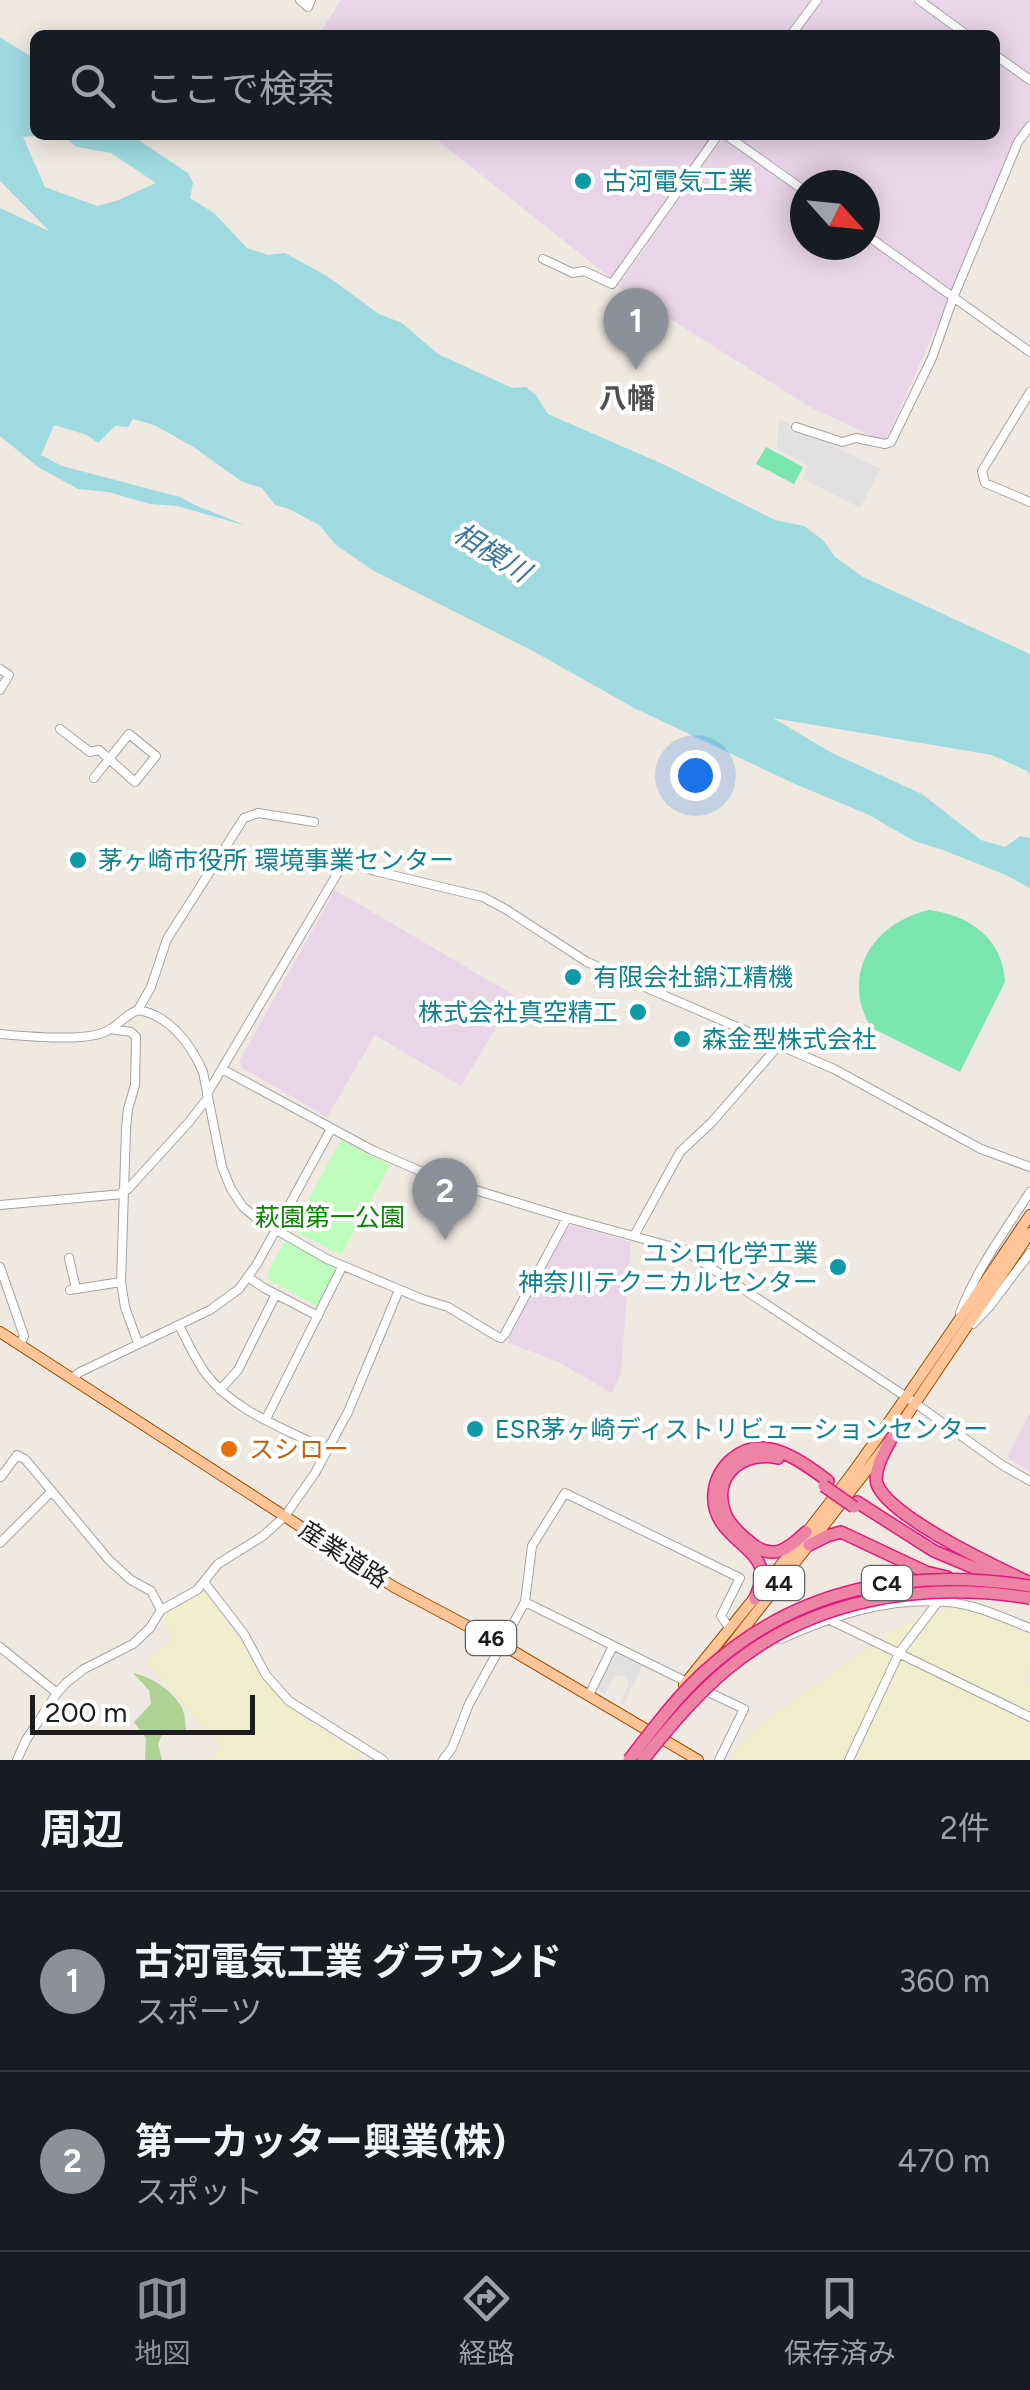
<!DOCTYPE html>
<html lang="ja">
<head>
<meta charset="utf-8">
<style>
	:root { --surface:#171b24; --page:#242831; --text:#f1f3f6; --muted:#9ea1a6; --line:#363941; --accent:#8c9099 }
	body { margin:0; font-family:Figtree,"Noto Sans JP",sans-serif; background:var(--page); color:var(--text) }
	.compass { position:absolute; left:790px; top:170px; width:90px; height:90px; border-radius:50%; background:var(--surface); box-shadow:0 5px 25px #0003; rotate:117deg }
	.scale { position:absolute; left:30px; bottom:25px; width:225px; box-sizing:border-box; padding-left:10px; border:5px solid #1d1d1d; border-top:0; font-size:28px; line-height:35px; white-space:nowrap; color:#1d1d1d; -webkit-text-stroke:8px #fff; paint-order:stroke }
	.you { position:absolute; left:695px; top:775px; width:35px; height:35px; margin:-25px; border:8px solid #fff; border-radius:50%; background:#1a73e8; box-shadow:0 0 0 15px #1a73e833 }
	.badge { display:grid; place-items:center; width:65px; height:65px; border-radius:50%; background:var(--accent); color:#fff; font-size:32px; font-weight:700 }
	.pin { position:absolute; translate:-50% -82px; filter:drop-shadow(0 2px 5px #0008) }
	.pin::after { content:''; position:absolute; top:52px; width:35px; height:30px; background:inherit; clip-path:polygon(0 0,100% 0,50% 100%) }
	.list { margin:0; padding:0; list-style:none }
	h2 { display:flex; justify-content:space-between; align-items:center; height:130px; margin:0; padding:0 40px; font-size:42px }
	h2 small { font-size:32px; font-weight:400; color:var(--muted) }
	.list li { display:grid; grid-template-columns:65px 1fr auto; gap:30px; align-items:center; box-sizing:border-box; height:180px; padding:0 40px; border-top:2px solid var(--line) }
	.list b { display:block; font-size:38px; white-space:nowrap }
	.list p { margin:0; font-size:32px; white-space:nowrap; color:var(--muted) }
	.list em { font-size:32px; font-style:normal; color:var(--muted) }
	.icon { flex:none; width:55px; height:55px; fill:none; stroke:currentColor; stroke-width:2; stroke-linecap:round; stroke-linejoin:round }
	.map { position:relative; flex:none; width:1030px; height:1760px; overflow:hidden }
	.search { position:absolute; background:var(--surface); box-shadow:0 5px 25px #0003; left:30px; right:30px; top:30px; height:110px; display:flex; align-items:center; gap:25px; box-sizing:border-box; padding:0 35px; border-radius:15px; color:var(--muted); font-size:38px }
	.sheet { height:490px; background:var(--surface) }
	nav { display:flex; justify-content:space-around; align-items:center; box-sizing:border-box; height:140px; border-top:2px solid var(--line); background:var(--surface); font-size:28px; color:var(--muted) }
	nav a { display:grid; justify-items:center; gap:5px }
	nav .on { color:var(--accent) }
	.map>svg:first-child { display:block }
</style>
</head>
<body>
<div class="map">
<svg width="1030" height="1760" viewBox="0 0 1030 1760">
	<rect width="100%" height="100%" fill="#efe9e2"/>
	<!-- industrial -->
	<path fill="#e9d4e8" d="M341 0H810L785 35H319Z
		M820 0H911L960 35H795Z
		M923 0H1030V77L995 52V35H971Z
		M995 60 1030 85V119L1024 127 954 291 865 229V185L805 186 732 135H995Z
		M431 135H714L612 279Z
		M723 138 805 196V245H865V239L949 298 885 442 810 407 618 286Z
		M335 890 515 996 461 1086 375 1035 327 1117 241 1067 240 1060Z
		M571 1225 631 1242 621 1373 612 1393 558 1362 507 1342 568 1227Z
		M1030 1413V1472L1007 1457Z"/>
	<!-- farmland -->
	<path fill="#f0eecc" d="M203 1590 243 1643 265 1682 304 1719 362 1753 355 1760H207L221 1746 145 1661 173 1639 163 1616Z
		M953 1606 1030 1630V1669L1023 1679 1030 1683V1760H727L760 1724 895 1628Z"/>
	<!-- forest -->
	<path fill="#aed294" d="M133 1673C152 1677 170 1689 181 1706 185 1712 185 1723 186 1731L163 1732 158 1744 162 1760H145L146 1738 134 1722 151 1704 149 1690Z"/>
	<!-- park -->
	<path fill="#bffdbc" d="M341 1140 390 1165 341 1255 296 1232 295 1223Z
		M288 1240 340 1269 321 1308 270 1281 267 1274 284 1243Z"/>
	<!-- pitch -->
	<path fill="#7ae5ad" d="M766 447 803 467 794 484 756 464Z
		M929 910C969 915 1003 938 1005 982L960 1072 870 1027C867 1020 863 1012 861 1004 850 956 885 920 929 910Z"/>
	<!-- parking -->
	<path fill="#e1e1e1" d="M779 419 880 469 860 508 803 479 808 466 777 448Z
		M614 1651 643 1665 623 1705 620 1703 629 1683 624 1675 614 1677 605 1694 596 1689Z"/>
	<!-- water -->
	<path fill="#9fdae1" d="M0 37 35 59V135H43L23 137 45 187 97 206 116 201 156 183 111 153 77 147 62 135H131L188 173 193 183 190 198 214 213 247 248 268 255 285 253 327 276 379 314 402 323 438 354 512 388 526 387 536 395 548 414 665 465 775 520 804 526 823 540 835 557 863 577 1030 654V775L1027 771 992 755 773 718 832 753 922 794 981 840 1005 847 1020 836 1030 838V888L1006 875 943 850 914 841 869 815 795 784 634 708 533 651 374 571 336 545 319 525 289 509 275 505 262 488 241 481 192 446 154 425 133 419 128 427 115 426 98 443 87 435 54 425 41 455 62 466 180 497 195 505 247 526 177 506 150 504 108 492 78 489 38 467 0 436V208L49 231 0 181Z"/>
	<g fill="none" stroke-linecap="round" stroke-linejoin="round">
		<defs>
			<path id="minor" d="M300 0 308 7 311 0
				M919 0 967 35
				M791 35 817 0
				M995 55 1030 80
				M726 135 805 191
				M865 234 1030 352
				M543 259 573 273 584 271 612 284 718 135
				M1030 392 982 471 985 483 1030 502
				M796 427 842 442 856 438 885 444 891 442 932 358 953 298 1018 142 1030 126
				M0 669 9 675 0 690
				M60 729 90 752 99 750 135 782 156 756 129 734 94 778
				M138 1010 151 987 167 939 244 818 258 813 314 822
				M110 1029 131 1032 136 1037 135 1085 128 1109 126 1129 121 1282 125 1307 138 1343
				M0 1034C25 1036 82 1042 105 1032 117 1027 125 1015 138 1010 169 1015 191 1044 203 1072L222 1167 231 1189 243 1207 259 1220 327 1259 422 1299 448 1307 498 1337 501 1338 505 1334 567 1218
				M222 1069 372 1150 436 1178 567 1218 684 1250 905 1396 1002 1465 1030 1481
				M207 1094 343 864 352 862 375 871 483 897 507 910 587 962 834 1069 981 1149 1030 1167
				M123 1191 128 1189 189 1122 207 1099
				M0 1205 123 1194
				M634 1236 680 1152 712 1122 779 1045
				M69 1258 76 1289
				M0 1267 24 1336 20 1345
				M248 1277 264 1288 318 1316
				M70 1290 121 1282
				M960 1313C976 1270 1005 1231 1030 1192
				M973 1324 990 1306 1030 1253
				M179 1325C187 1341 195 1359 206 1374 235 1412 286 1429 327 1450
				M72 1378 80 1372 210 1310 239 1289 257 1264 331 1129
				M220 1390 238 1370 276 1294
				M266 1419 342 1267
				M0 1476 1 1477 17 1455 25 1459 109 1560 131 1580 151 1591 161 1610
				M0 1543 52 1491
				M204 1582 244 1634 266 1675 289 1701 383 1760
				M525 1602 691 1684
				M828 1619 1030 1717
				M781 1639C835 1615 888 1597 947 1602 975 1604 1004 1618 1030 1628
				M0 1647 57 1693
				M704 1690 744 1709 719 1760
				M589 1695 613 1646
				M17 1760 26 1740 57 1693 66 1683 84 1669 133 1644 150 1628 161 1610 197 1590 218 1564 263 1536 285 1516 315 1473 348 1412 399 1290
				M443 1760 452 1748 469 1704 525 1602 532 1546 565 1493 740 1578 721 1616 730 1629
				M849 1760 899 1653 937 1603"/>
			<path id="major" d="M0 1332 394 1587 503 1645 698 1760
				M728 1649 891 1439 1030 1233
				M684 1685C742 1613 801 1542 856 1468 916 1385 973 1300 1030 1215"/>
			<path id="highway" d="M891 1439C885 1451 873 1470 877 1484 889 1517 997 1567 1030 1583
				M778 1458C743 1450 711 1476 725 1513 729 1525 741 1535 751 1543 759 1550 769 1554 780 1551 790 1547 799 1539 806 1532
				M857 1502 934 1551 1003 1580
				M809 1545 827 1536 841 1532 926 1572 947 1577
				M755 1599C757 1592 761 1584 762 1577 763 1545 710 1537 714 1493 715 1480 722 1467 732 1459 764 1432 801 1461 828 1481"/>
		</defs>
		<!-- minor casing -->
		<use href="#minor" stroke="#a4a4a4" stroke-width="10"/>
		<!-- major casing -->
		<use href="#major" stroke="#975100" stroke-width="12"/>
		<!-- highway casing -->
		<use href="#highway" stroke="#e6177a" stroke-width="14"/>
		<!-- minor -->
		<use href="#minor" stroke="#fff" stroke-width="8"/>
		<!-- major -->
		<use href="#major" stroke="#ffc598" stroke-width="10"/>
		<!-- highway -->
		<use href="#highway" stroke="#ed84a6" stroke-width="11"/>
		<defs>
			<path id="highway-bridge" d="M824 1486 854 1507
				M629 1760C652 1730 675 1699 703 1673 796 1587 908 1567 1030 1586
				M643 1760C668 1728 695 1696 726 1670 811 1598 923 1581 1030 1598"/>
		</defs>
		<!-- highway-bridge casing -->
		<use href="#highway-bridge" stroke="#e6177a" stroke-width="14" stroke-linecap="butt"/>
		<!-- highway-bridge -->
		<use href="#highway-bridge" stroke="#ed84a6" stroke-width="11"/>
	</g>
	<!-- markers -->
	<g fill="#0f9aa8" stroke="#fff" stroke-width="4">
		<circle cx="583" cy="181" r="10"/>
		<circle cx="78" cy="860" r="10"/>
		<circle cx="573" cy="977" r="10"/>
		<circle cx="638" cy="1012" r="10"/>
		<circle cx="682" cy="1039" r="10"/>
		<circle cx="838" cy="1267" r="10"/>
		<circle cx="475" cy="1429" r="10"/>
	</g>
	<circle fill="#e8710a" stroke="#fff" stroke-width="4" cx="229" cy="1449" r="10"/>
	<g text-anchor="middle" stroke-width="8" stroke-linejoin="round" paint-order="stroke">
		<!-- shield labels -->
		<g fill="#fff" stroke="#616161" stroke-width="2.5">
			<rect x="754" y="1566" width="50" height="34" rx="8"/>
			<rect x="862" y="1566" width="50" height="34" rx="8"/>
			<rect x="466" y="1621" width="50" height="34" rx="8"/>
		</g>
		<g font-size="22" font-weight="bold" fill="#1d1d1d">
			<text x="779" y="1591">44</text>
			<text x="887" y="1591">C4</text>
			<text x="491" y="1646">46</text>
		</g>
		<!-- culture labels -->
		<g font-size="25" fill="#0d838f" stroke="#fff" text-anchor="start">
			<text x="603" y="190">古河電気工業</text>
			<text x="98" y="869">茅ヶ崎市役所 環境事業センター</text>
			<text x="593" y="986">有限会社錦江精機</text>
			<text x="618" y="1021" text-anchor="end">株式会社真空精工</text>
			<text x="702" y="1048">森金型株式会社</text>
			<text x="818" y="1262" text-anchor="end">ユシロ化学工業<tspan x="818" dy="29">神奈川テクニカルセンター</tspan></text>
			<text x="495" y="1438">ESR茅ヶ崎ディストリビューションセンター</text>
		</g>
		<!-- park labels -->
		<g font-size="25" fill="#0a8403" stroke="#fff">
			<text x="330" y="1226">萩園第一公園</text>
		</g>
		<!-- food labels -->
		<g font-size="25" fill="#c56008" stroke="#fff" text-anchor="start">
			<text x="249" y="1458">スシロー</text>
		</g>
		<!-- street labels -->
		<g font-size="25" fill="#1d1d1d" stroke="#fff">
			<text transform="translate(344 1554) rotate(33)" y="9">産業道路</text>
		</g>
		<!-- neighbourhood labels -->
		<g font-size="28" font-weight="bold" fill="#505050" stroke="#fff">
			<text x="627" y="408">八幡</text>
		</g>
		<!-- water labels -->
		<g font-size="28" font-style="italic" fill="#3c799c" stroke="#fff">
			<text transform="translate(492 552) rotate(32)" y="10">相模川</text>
		</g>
	</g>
</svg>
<svg class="compass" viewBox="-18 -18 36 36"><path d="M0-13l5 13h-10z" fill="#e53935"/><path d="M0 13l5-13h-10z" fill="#9ea1a6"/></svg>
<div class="scale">200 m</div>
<div class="you"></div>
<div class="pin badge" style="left:636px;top:370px">1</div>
<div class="pin badge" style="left:445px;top:1240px">2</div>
<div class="search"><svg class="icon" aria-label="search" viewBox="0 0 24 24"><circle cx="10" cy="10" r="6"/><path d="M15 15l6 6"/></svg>ここで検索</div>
</div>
<section class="sheet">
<h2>周辺<small>2件</small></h2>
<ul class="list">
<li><span class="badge">1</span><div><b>古河電気工業 グラウンド</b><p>スポーツ</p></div><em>360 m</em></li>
<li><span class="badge">2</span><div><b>第一カッター興業(株)</b><p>スポット</p></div><em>470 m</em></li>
</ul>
</section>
<nav>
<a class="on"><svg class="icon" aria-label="map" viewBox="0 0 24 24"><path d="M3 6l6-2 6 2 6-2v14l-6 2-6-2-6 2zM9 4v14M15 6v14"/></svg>地図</a>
<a><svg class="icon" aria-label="directions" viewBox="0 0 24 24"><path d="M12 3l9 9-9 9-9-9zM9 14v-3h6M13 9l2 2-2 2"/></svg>経路</a>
<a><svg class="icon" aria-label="saved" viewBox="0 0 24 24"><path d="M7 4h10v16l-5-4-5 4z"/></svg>保存済み</a>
</nav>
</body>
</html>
